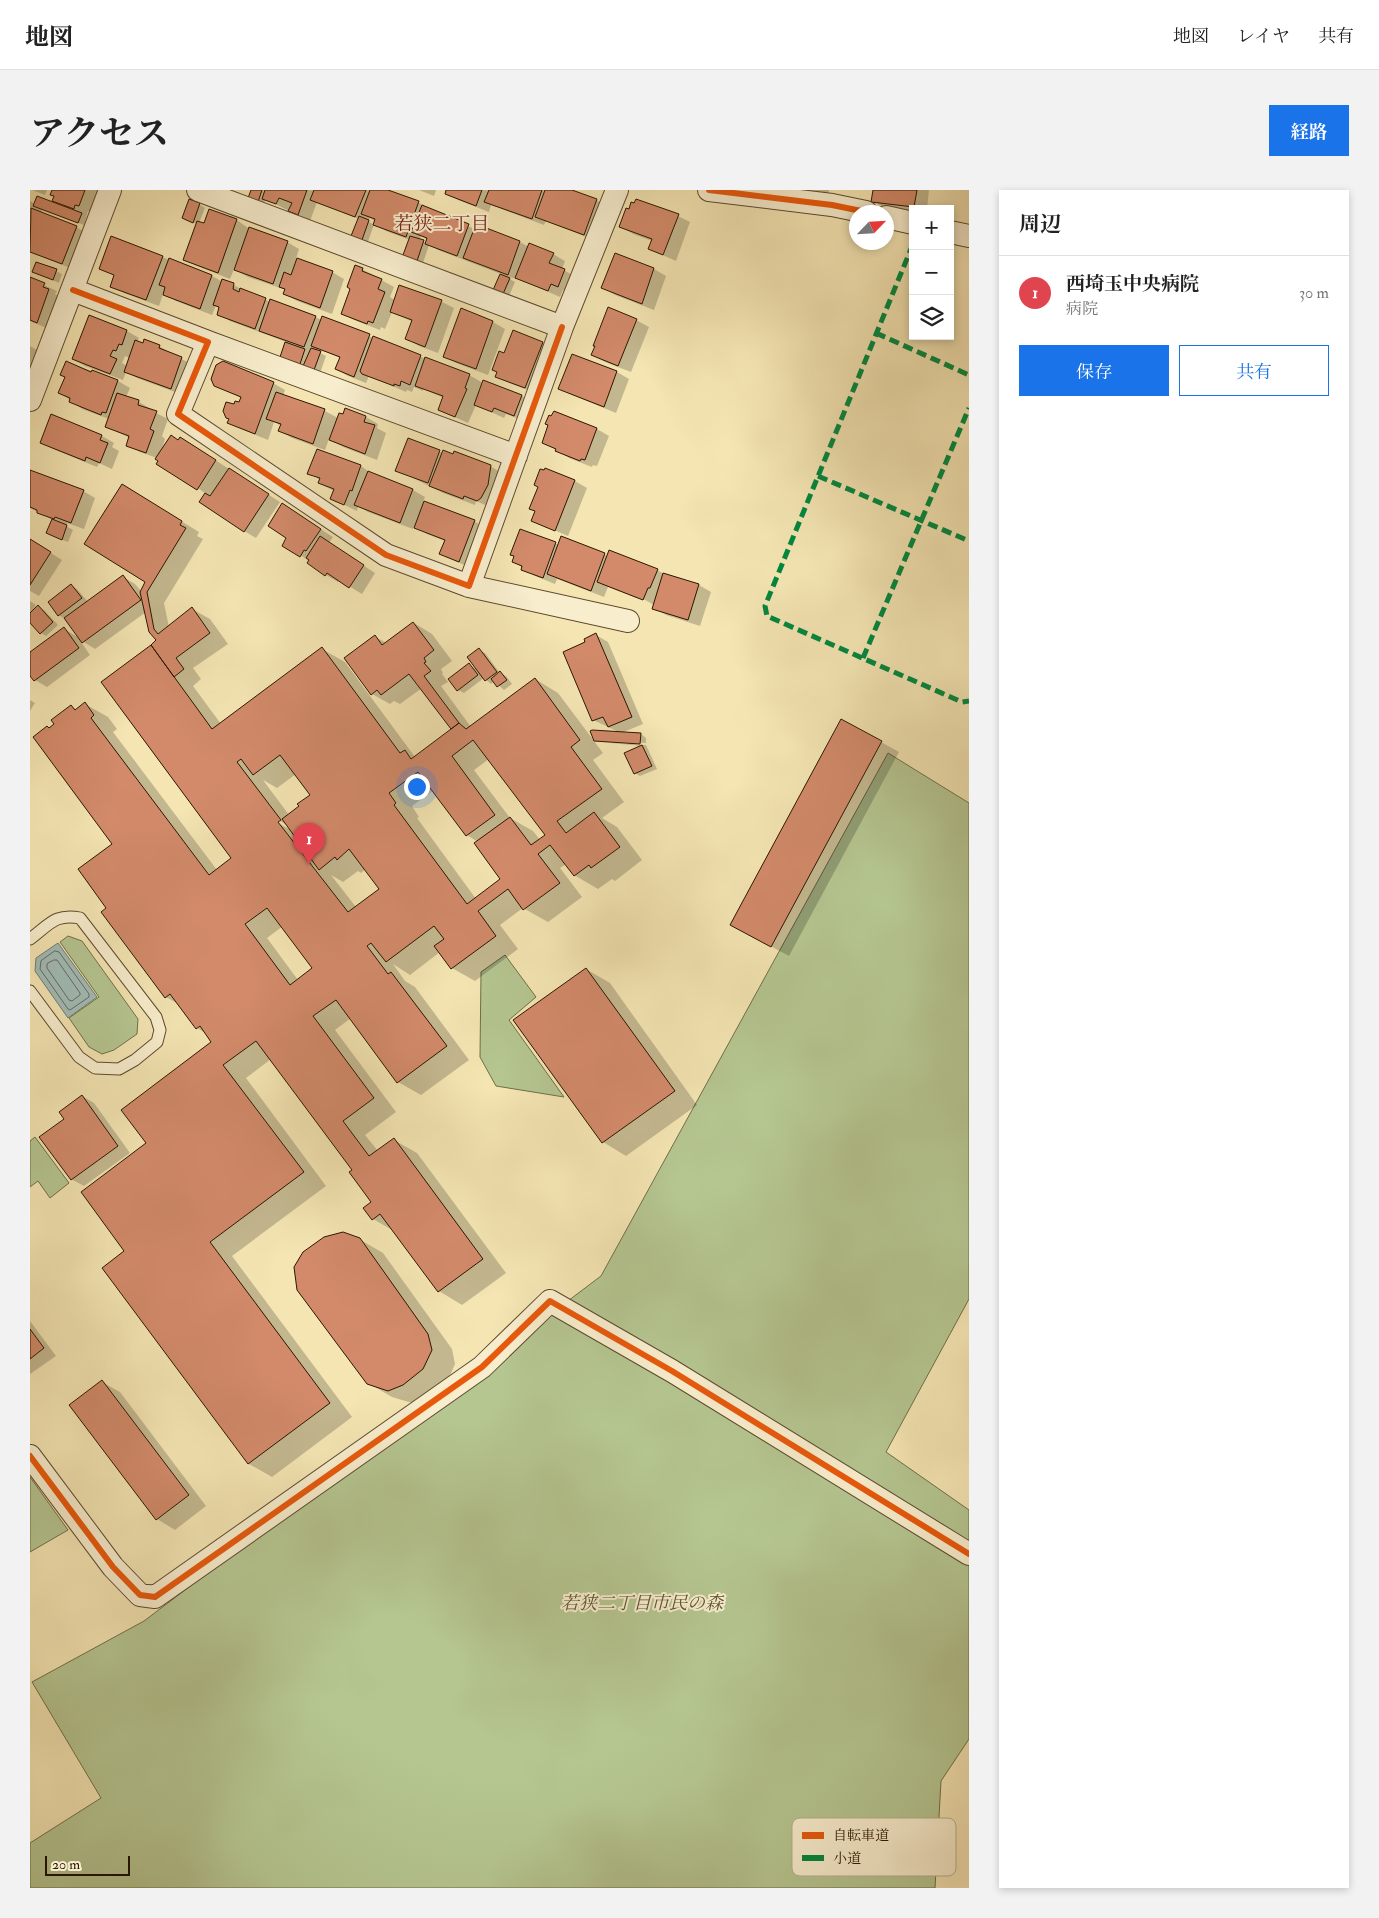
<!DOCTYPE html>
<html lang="ja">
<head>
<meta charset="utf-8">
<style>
	:root { --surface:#fff; --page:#f2f2f2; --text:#222; --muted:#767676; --line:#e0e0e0; --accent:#1a73e8 }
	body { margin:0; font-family:"IM FELL Double Pica","Noto Serif JP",serif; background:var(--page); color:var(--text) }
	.controls { position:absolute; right:15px; top:15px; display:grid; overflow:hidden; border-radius:0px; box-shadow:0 2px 8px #0003 }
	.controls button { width:45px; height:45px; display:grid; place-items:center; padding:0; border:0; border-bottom:1px solid var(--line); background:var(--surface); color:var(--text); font:25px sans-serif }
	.compass { position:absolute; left:819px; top:15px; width:45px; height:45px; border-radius:50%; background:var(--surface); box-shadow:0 2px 8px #0003; rotate:65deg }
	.scale { position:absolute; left:15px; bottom:12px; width:85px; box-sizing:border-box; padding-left:5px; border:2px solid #2b1600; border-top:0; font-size:14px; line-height:18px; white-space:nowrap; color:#2b1600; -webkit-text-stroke:4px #f8eece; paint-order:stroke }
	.you { position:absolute; left:386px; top:596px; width:18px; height:18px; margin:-12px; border:4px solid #fff; border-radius:50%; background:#1a73e8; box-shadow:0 0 0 8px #1a73e833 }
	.badge { display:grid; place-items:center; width:32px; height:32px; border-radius:50%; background:var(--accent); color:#fff; font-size:16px; font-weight:700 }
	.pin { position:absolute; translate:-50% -41px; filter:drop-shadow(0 1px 2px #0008) }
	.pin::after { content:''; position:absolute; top:26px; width:18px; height:15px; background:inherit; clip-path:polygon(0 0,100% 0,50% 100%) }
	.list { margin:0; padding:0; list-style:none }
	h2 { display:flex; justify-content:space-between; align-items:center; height:65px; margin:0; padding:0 20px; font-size:21px }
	h2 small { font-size:16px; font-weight:400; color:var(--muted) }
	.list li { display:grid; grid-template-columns:32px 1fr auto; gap:15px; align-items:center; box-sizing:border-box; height:75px; padding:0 20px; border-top:1px solid var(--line) }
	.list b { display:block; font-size:19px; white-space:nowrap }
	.list p { margin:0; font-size:16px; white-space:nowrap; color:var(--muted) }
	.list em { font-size:16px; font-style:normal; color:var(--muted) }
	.actions { display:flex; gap:10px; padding:15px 20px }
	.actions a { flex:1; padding:11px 0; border:1px solid var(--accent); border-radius:0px; text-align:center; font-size:18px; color:var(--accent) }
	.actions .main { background:var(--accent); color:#fff }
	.icon { flex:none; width:28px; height:28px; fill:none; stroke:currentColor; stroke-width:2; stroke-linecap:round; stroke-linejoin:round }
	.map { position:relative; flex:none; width:939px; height:1698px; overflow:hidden; border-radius:0px }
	header { display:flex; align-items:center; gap:30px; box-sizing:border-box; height:70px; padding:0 25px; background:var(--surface); border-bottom:1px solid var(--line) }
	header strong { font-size:24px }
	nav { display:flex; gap:28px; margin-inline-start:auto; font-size:18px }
	.intro { display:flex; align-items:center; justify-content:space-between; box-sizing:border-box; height:120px; padding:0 30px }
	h1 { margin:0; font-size:35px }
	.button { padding:12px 22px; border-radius:0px; background:var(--accent); color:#fff; font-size:18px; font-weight:700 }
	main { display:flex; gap:30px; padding:0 30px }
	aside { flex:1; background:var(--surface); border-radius:0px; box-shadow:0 2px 8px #0003 }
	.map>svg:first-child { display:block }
</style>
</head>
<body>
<header>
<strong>地図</strong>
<nav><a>地図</a><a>レイヤ</a><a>共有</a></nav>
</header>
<div class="intro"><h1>アクセス</h1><a class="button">経路</a></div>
<main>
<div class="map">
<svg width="939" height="1698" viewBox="0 0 939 1698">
	<rect width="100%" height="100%" fill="#f4e5b3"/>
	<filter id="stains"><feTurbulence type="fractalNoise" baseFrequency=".004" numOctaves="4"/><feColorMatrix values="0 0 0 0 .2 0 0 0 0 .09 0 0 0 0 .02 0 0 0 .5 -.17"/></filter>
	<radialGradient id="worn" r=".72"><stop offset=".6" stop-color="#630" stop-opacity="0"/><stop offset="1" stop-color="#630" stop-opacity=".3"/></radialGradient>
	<!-- green -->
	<path fill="#b5c691" stroke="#706e48" d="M858 563 939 613V1109L856 1262 939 1320V1549L911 1591 905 1698H0V1653L71 1608 2 1492 114 1431 571 1086Z
		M38 746 52 751 108 829 107 844 84 860 72 864 59 857 39 828 69 807 30 752Z
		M475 765 506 807 479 830 534 907 466 896 450 867 451 782Z
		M5 947 39 993 20 1008 8 991 0 997V951Z
		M0 1287 38 1340 0 1362Z"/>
	<!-- water -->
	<path fill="#a1bcb8" stroke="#727a6e" d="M28 753 67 807 38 828 5 781 6 768Z"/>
	<!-- shadow -->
	<path fill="#0003" fill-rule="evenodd" d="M2 0H17L15 5Z
		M23 0H70L61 22 58 21 54 35 12 20 11 23 46 37 58 44 45 80 0 62V11L5 14 34 18 35 16 24 10 25 6Z
		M222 0H355L388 12 400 20 445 39 446 36 490 52 499 57 523 64 535 71 532 79 546 87 540 103 533 100 530 107 491 90 479 87 478 88 485 92 479 106 465 99 471 84 408 60 399 55 393 73 380 68V50L356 41 344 34 338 52 328 48 329 29 287 12 280 31 235 9 234 14 225 10ZM340 28 345 31 344 35 338 31ZM391 46 398 50 396 53 390 50Z
		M389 0H406L404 6Z
		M417 0H539L566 10 578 17 566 51 516 31 514 35 461 15 459 22 428 10 416 3Z
		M751 0H799L798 7Z
		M844 0H899L897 19H883V22L855 18 843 11Z
		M169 14 175 18 169 33 175 35 180 20 207 30 218 38 257 52 269 59 266 69 302 82 314 89 302 124 267 111 255 104 256 100 218 87 204 79 200 89 167 76 155 69 167 34 159 31Z
		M648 26 660 32 646 71 619 59 622 51 603 44 591 37Z
		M82 48 182 86 193 92V90L204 95 216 102 241 112 285 127 292 130 293 128 396 169 439 185 453 193 492 206 504 213 496 232 476 224 474 228 446 215 438 233 409 220 414 208 393 199V201L384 197 382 202 377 200 376 202 339 186 336 193 318 186 306 179 310 168 288 158 287 161 296 166 290 183 257 169 252 166 256 152 200 131 188 124 190 118 186 115 182 125 146 111 133 104 129 116 94 103 82 96 85 86 71 78Z
		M585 65 624 79 636 86 624 120 585 105 573 98Z
		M332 79 364 97 360 107 365 110 370 96 412 112 424 118 408 163 389 156 377 149 383 132 362 122 355 139 351 137 350 140 324 130 312 123Z
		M26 81 32 84 29 93 3 82Z
		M0 89 27 101 25 104 31 107 19 139 0 131Z
		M431 120 463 132 475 139 458 185 426 173 414 166Z
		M59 127 97 141 109 148 107 152 129 156 141 163V164L164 175 153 205 107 188 96 182 93 190 55 176 43 169ZM95 166 100 168 97 176 92 173Z
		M606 130 619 137 601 182 575 172 562 165Z
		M513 153 525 160 508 204 479 193 467 187 475 165Z
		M0 156 9 161 0 186Z
		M543 165 587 182 599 189 586 223 542 205 530 198Z
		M37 172 88 191 100 198 96 207 109 212 121 219 120 220 138 229 132 246 135 249 132 259 148 251 162 255 250 312 226 348 214 341 176 304 127 268 110 262 98 255 100 248 77 237 79 229 52 219 30 203 36 187Z
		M243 193 255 200 253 206 295 221 308 228 314 225 316 220 336 227 348 234 347 238 356 243 347 270 313 257 299 249 295 260 262 248 250 241 251 236 244 232 238 250 211 239 199 232 205 216 209 214 211 208 185 195Z
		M22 226 72 246 84 253 82 257 89 261 82 279 69 273 67 277 23 259 11 252Z
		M567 239 579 246 567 276 563 275 562 277 539 268 513 252Z
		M379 249 413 263 460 276 472 283 460 317 446 311 445 315 413 303 367 280Z
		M287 260 331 276 342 284 383 300 395 307 393 312 444 331 456 338 441 378 423 370 410 364 415 351 397 344 384 336 383 339 338 322 328 316 327 321 302 309 304 301 289 293 290 290 279 283Z
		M0 282 53 301 65 308 54 339 37 333 36 336 43 340 38 352 23 346V330L0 318Z
		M545 291 557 298 538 346 503 331Z
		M110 306 169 342 167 346 173 349 134 413 139 437 162 419 180 429 198 454 163 478 171 489 163 496 191 534 292 459 315 472 385 567 422 539 392 498 370 514 364 511 360 514 342 504 345 447 357 453 384 433 402 444 422 471 411 479 413 483 412 484 418 492 411 496 441 537 505 489 528 503 573 563 563 570 594 612 572 628 587 637 612 670 585 691 582 689 568 699 544 685 536 674 530 678 552 707 518 732 493 718 470 735 488 759 445 791 422 778 410 762 380 785 363 774 375 791 385 797 439 870 391 905 368 892 321 828 305 840 366 922 335 945 348 961 364 950 387 963 476 1083 432 1115 409 1101 364 1041 343 1029V1012L324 980 241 869 216 888 296 996 202 1066 322 1227 242 1287 219 1274 96 1062 118 953 183 852 177 844 167 838 150 815 136 807 78 718 84 654 20 539 41 516 47 520 55 514 78 527 87 539 83 542 187 680 203 668 128 450 116 422 65 459 49 449 60 465 17 497 5 490 0 484V464L34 439 51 449 35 429 29 425 19 412 42 396 47 399 58 412 93 387 105 394 112 402 117 392ZM459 569 516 646 510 650 503 641 480 628 444 580ZM266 584 281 605 271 617 259 625 233 590 247 598ZM404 600 437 645 448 652 472 690 446 709 387 628 389 627 382 616ZM243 627 259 636V639L242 630ZM336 679 351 699 326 717 301 685 313 692 328 681 331 683ZM253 736 284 778 268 790 237 748Z
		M264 322 303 347 299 353 345 383 332 404 309 390 308 392 296 385 278 373 280 371 253 355 258 348Z
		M491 341 529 355 531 348 578 366 627 380 636 385 669 395 681 402 670 436 636 425 624 418V415L608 406 607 408 612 410 578 397 574 407 527 389 525 394 505 386 484 372Z
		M0 350 32 370 9 406 0 401Z
		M0 411 6 415 3 420 8 417 14 420 28 435 16 446 11 443 0 431Z
		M566 445 578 452 613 534 591 543 563 530 557 453Z
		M449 460 455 463 470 483 476 486 482 494 474 500 464 491 461 494 454 488 434 503 428 500 439 475 448 480Z
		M0 510 5 513 0 521Z
		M611 544 616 548V553L568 550V552L565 550Z
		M570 552 616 555 627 579 610 586 605 583 612 556Z
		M851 552 869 562 759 766 720 745Z
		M556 779 580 793 667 915 596 966 573 952 485 830Z
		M52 906 64 913 100 963 54 996 41 989 36 929Z
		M329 1049 353 1063 422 1159 425 1174 417 1192 382 1213 362 1207 338 1193Z
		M0 1131 26 1166 0 1184Z
		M72 1192 90 1202 176 1316 145 1340 127 1329 40 1215Z"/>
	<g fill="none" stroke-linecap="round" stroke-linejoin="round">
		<!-- shore -->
		<path stroke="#66695c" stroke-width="1" d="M25 761 29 762 59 804V807L40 820 38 819 10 779 11 771Z
			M24 770H27L50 803V805L42 811 39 810 17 778V774Z"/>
	</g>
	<!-- building -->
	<path fill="#d28a6a" stroke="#2b1600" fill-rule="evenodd" d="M22 0H55L49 16 45 15 44 19 22 11 24 6 20 5Z
		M221 0H232L228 12 218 8Z
		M235 0H277L268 25 258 21 262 13 249 8 246 14 232 9Z
		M284 0H336L325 27 280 10Z
		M340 0H358L389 11 376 47 343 35 345 29 331 24Z
		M416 0H452L446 16 415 4Z
		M459 0H512L502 29 454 12Z
		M515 0H542L567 9 554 45 505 27Z
		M843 0H887L884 17 841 12Z
		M7 6 52 23 48 33 3 16Z
		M159 9 170 13 163 33 152 28Z
		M606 9 649 24 633 65 618 59 622 49 589 37 596 18 599 19 601 12 604 13Z
		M392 15 439 34 427 66 395 54 397 48 381 42Z
		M1 18 47 36 32 74 0 62Z
		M179 19 207 29 188 83 153 70 167 31 174 33Z
		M329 26 339 30 332 50 321 46Z
		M446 34 490 51 478 85 433 68Z
		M219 37 258 51 243 94 204 80Z
		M81 46 133 66 116 110 80 97 84 85 69 79Z
		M380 46 394 50 387 71 373 65Z
		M499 53 524 63 519 73 535 79 528 97 521 94 518 101 485 88Z
		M585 63 624 78 612 114 571 98Z
		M139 68 182 85 170 119 133 105 135 97 129 95Z
		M267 68 303 81 290 118 253 104 255 99 249 97 254 82 261 85Z
		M6 72 27 79 23 90 2 82Z
		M325 75 333 78 332 81 352 89 348 99 355 102 343 133 338 131 337 134 311 124 320 99 317 97Z
		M470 84 480 88 473 104 463 100Z
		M0 87 15 93 13 97 19 99 7 133 0 130Z
		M192 89 204 93 203 99 209 102 210 98 236 108 225 139 187 125 189 117 183 115Z
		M369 95 412 110 395 157 375 149 382 130 360 122Z
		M240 109 286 126 274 157 229 141Z
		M578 117 607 129 588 176 561 165 565 156H563Z
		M431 118 463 131 446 179 413 167Z
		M59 125 97 140 92 155 89 154 86 161 83 160 80 166 87 169 80 184 42 169Z
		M292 126 340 144 324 187 305 179 310 167 281 156Z
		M483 140 513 152 495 198 465 187 467 182 462 180 469 161 474 163Z
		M343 146 391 165 380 195 371 191 370 196 364 194V196L332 184 330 181Z
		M114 149 130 155 129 158 152 167 141 199 94 182 105 150 113 153Z
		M255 152 275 159 270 174 250 167Z
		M281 158 291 161 284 180 273 176Z
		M542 164 587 181 574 217 528 199Z
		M395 167 440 184 435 198 437 199 425 227 408 220 413 206 385 196Z
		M36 171 61 182 62 180 88 190 76 223 72 222 71 225 39 212 40 208 28 203 35 187 30 185Z
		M193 171 244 192 225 244 197 233 199 229 196 228 193 221 196 212 204 214 205 211 209 212 211 207 184 196 181 189 186 175Z
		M453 190 492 205 484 226 464 218 462 222 444 215Z
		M246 202 295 219 283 254 248 241 251 234 236 229Z
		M87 203 109 210 108 215 127 221 120 239 124 241 116 263 96 256 99 246 75 237Z
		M315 218 336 226 334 232 345 235 335 264 299 250 309 223 313 224Z
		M524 221 567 238 555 270 551 269 550 271 525 261 526 259 512 253 518 235 515 234 519 225 521 226Z
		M21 224 72 245 70 250 78 253 70 273 56 267 55 271 10 253Z
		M141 245 148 250 150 247 186 270 167 300 126 274 128 271 125 269Z
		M378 248 410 260 398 293 365 281Z
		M287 259 331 275 322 301 320 300 314 315 300 309 304 299 288 293 290 288 277 284Z
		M413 260 423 264 424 261 461 275 458 295 451 308 447 311 434 306 433 309 399 296Z
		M199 278 239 304 214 342 169 312 175 303 180 306Z
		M515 278 545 290 525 341 501 331 505 321 499 319 508 297 504 295 510 279 514 280Z
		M0 280 54 300 41 333 25 327 24 329 7 323V320L0 317Z
		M338 281 383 299 370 333 324 315Z
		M92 294 152 331 150 335 156 338 117 402 124 439 128 444 162 417 180 443 146 468 154 479 144 487 121 455 126 450 119 442 110 402 115 392 54 354Z
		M394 311 445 330 429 372 409 364 415 350 384 338Z
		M252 313 291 339 276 361 274 360 270 367 252 356 256 348 238 336Z
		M22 329 37 335 32 350 16 343Z
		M490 339 526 352 513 388 491 380 492 376 482 372 484 366 480 365Z
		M290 346 334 375 319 398 297 383 295 386 277 373 279 370 276 368Z
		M531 346 575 363 561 401 517 384Z
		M0 349 21 362 0 395Z
		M579 360 628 379 620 398H618L613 410 567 392Z
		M633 383 669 394 658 430 622 419Z
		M93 385 111 410 52 453 34 428Z
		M41 394 52 408 28 426 18 412Z
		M8 415 23 432 10 444 0 433V423Z
		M383 432 404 460 394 468 396 472 394 473 401 481 394 486 429 533 421 539 379 484 351 505 347 500 341 505 314 468 345 445 352 455Z
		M34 437 49 458 4 491 0 486V462Z
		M566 443 602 527 578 537 573 527 562 531 533 462 555 452 554 449Z
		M121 455 182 539 292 457 370 563 375 560 381 569 429 533 436 539 505 488 550 550 541 557 572 599 527 631 536 643 564 622 590 657 561 678 559 675 544 686 520 655 508 664 530 693 493 720 478 699 448 721 466 746 421 779 404 756 414 749 404 736 356 772 341 753 337 756 358 784 361 782 417 856 367 893 306 810 283 826 344 908 313 931 339 966 364 948 453 1069 408 1102 350 1024 342 1030 333 1018 341 1012 319 982 322 980 226 851 193 875 274 982 180 1052 300 1213 218 1274 72 1078 94 1061 51 1002 116 953 91 920 181 852 170 836 166 839 140 804 135 808 71 722 76 718 48 679 82 654 3 547 17 536 19 538 24 534 21 530 41 515 45 520 55 512 64 525 61 528 179 685 201 668 71 492ZM443 550 515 645 501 655 480 627 444 653 470 689 437 714 364 615 366 613 359 603 388 582 436 646 465 625 422 566ZM250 565 280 605 267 614 269 616 252 629 289 680 305 667 307 670 319 659 349 699 318 722 248 632 251 630 207 572 211 569 223 585ZM237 718 282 778 260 795 215 734Z
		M449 458 467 482 455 491 437 467Z
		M439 473 448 485 427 501 418 489Z
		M470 481 477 490 467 497 461 489Z
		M811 529 852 551 741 757 700 735Z
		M562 540 611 543 610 554 564 551 560 541Z
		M612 555 622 576 604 584 594 563Z
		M556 778 645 901 572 953 483 830Z
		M52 905 88 956 41 990 9 947 34 929 29 922Z
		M313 1042 330 1048 398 1144 402 1160 393 1179 373 1195 358 1201 337 1194 267 1100 264 1077 273 1062 294 1047Z
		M0 1139 14 1158 0 1169Z
		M72 1190 159 1305 126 1330 39 1215Z"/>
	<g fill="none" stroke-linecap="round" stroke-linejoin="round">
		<defs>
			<path id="service" d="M0 749C19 735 25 723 50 728L126 827 130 840 127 852 105 870 89 879 65 878 49 867 0 801"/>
			<path id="minor" d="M168 0 532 137 587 0
				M679 0 802 15 836 22
				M856 27 883 33
				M920 42 939 46
				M43 100 178 152 148 224 356 365 439 396 532 137
				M178 152 486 266
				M0 210 80 0
				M439 396 598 431
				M0 1266 83 1377 110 1405 125 1407 452 1177 520 1111 642 1181 939 1364"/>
		</defs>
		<!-- service casing -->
		<use href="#service" stroke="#5d4a2d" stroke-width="13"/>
		<!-- minor casing -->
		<use href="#minor" stroke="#5d4a2d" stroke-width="24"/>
		<!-- service -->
		<use href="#service" stroke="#f8eece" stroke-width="11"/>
		<!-- minor -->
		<use href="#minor" stroke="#f8eece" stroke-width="22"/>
		<!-- quiet -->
		<path stroke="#00873e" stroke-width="5" stroke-dasharray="10 5" stroke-linecap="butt" d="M883 54 735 416 737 426 932 512 939 511
			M846 143 939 185
			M788 286 939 351
			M833 468 939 218"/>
		<defs>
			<path id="cycleway" d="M679 0 802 15 836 22
				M43 100 178 152 148 224 356 365 439 396 532 137
				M0 1266 83 1377 110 1405 125 1407 452 1177 520 1111 642 1181 939 1364"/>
		</defs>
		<!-- cycleway casing -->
		<use href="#cycleway" stroke="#f8eece" stroke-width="9"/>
		<!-- cycleway -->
		<use href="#cycleway" stroke="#e8590c" stroke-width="6"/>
	</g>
	<g text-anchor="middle" stroke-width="4" stroke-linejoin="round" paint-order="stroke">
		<!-- park labels -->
		<g font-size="18" font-style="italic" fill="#5b5433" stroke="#f8eece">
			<text x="612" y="1419">若狭二丁目市民の森</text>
		</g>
		<!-- neighbourhood labels -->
		<g font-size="19" fill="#7a1f14" stroke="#f8eece">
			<text x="412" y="40">若狭二丁目</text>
		</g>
	</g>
	<!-- legend -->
	<rect x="762" y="1628" width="164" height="58" rx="8" fill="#f8eece" stroke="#baad90" stroke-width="1"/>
	<rect x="772" y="1642" width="22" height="7" fill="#e8590c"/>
	<rect x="772" y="1665" width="22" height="6" fill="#00873e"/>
	<g font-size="14" fill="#2b1600">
		<text x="803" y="1650">自転車道</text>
		<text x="803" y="1673">小道</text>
	</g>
	<rect width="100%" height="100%" filter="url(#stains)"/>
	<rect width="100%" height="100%" fill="url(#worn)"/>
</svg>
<div class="controls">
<button>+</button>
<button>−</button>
<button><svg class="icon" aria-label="layers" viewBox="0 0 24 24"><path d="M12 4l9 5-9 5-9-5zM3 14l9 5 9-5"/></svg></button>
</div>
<svg class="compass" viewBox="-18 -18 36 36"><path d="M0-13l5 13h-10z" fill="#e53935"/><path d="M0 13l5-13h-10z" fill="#767676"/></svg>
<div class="scale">20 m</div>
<div class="you"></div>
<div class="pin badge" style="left:279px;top:674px;background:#e0444e">1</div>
</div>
<aside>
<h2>周辺<small></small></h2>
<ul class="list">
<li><span class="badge" style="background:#e0444e">1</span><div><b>西埼玉中央病院</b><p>病院</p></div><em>30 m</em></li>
</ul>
<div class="actions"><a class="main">保存</a><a>共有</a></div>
</aside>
</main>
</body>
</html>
